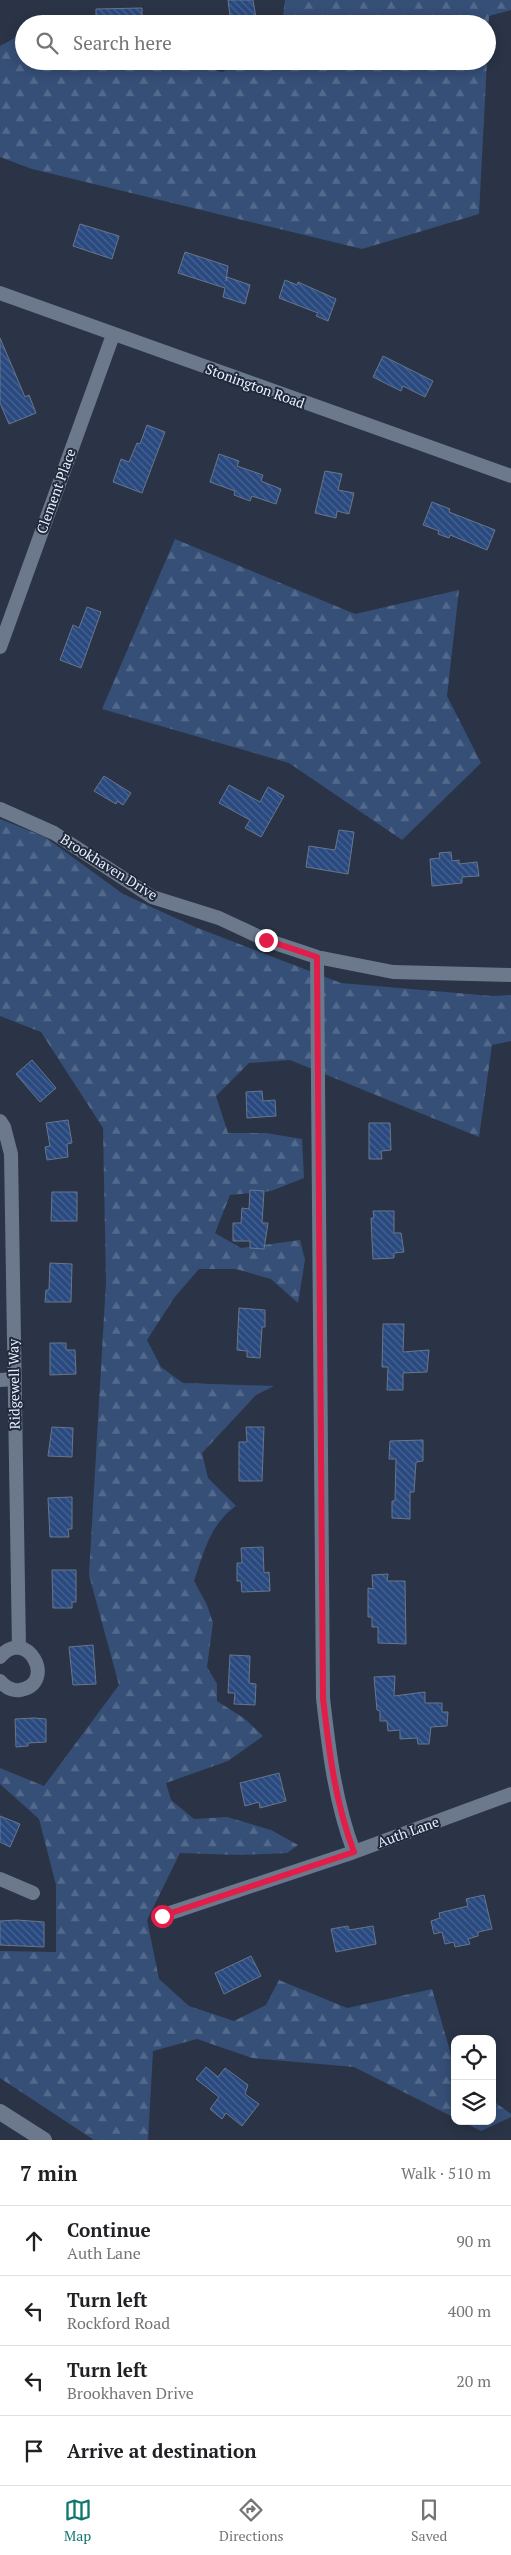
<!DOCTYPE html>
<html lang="en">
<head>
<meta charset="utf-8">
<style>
	:root { --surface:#fff; --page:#f6f6f6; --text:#202124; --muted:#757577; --line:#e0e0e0; --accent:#0f766e }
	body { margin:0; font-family:"PT Serif",serif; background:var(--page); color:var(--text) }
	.controls { position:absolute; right:15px; bottom:15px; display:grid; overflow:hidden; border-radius:10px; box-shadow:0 2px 12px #0003 }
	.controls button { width:45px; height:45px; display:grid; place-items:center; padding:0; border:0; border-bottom:1px solid var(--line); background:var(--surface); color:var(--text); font:25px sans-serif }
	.stop { position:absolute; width:15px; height:15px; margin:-11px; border:4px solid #e11d48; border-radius:50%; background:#fff }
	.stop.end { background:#e11d48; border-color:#fff; box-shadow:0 1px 5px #0008 }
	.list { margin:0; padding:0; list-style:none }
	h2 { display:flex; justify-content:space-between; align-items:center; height:65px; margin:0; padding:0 20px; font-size:21px }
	h2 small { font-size:16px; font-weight:400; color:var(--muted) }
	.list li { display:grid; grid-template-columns:32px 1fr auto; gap:15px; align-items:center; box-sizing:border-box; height:70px; padding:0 20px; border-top:1px solid var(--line) }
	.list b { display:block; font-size:19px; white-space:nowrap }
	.list p { margin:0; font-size:16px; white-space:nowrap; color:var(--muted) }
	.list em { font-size:16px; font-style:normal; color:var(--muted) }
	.icon { flex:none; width:28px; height:28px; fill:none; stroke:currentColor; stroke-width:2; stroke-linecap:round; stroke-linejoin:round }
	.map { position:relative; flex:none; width:511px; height:2140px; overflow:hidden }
	.search { position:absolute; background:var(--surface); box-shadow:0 2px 12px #0003; left:15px; right:15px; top:15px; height:55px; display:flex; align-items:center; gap:12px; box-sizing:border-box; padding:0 18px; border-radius:28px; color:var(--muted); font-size:19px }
	.sheet { height:345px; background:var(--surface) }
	nav { display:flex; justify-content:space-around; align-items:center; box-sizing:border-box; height:70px; border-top:1px solid var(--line); background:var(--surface); font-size:14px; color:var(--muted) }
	nav a { display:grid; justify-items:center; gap:2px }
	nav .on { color:var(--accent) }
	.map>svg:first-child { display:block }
</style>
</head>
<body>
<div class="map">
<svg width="511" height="2140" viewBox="0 0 511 2140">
	<defs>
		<pattern id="forest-firs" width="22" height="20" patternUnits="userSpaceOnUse" patternTransform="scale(1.25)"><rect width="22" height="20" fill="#364f77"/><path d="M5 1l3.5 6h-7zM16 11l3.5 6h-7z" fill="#53698b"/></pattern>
		<pattern id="building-back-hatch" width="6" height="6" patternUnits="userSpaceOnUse" patternTransform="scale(1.25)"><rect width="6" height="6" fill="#29497f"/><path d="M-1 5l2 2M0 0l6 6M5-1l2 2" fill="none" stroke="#486492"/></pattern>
	</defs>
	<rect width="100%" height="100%" fill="#2a3446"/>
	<!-- forest -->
	<path fill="url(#forest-firs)" d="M285 0H511V10L489 16 487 53V24H282Z
		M24 33V61H179L222 72 245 61H487L479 214 362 249 32 169 0 157V46Z
		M175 539 355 614 459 590 447 696 481 763 402 840 289 763 102 709Z
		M0 819 45 837 123 894 195 927 341 983 492 996 511 995V1041L492 1045 479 1137 290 1060 249 1063 216 1096 228 1133H266L302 1139 304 1178 271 1191 230 1195 215 1233 241 1248 300 1240 305 1260 298 1303 271 1279 236 1269H199L174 1298 147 1340 161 1367 183 1383 274 1386 256 1395 202 1453 208 1478 236 1506C210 1524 204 1552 194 1581L207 1605 213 1623 207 1667 217 1684V1701L245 1719 263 1736 228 1761 166 1783 171 1800 194 1819 227 1817 271 1830 298 1845 287 1853 241 1855 180 1853 147 1920 159 1979 189 2006 234 2021 266 2005 279 1980 347 2008 432 1989 455 2068V2118L354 2067 252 2058 197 2039 153 2051 148 2140H94L0 2078V1951L56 1952V1885L39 1819 0 1784V1768L44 1786 119 1685 89 1575 106 1282 103 1128 41 1032 0 1016Z
		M492 2100 511 2114V2117L481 2131 462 2121H492Z"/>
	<!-- building -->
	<path fill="url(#building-back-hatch)" stroke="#69768a" d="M228 0H253L257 24H231Z
		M142 8V24H96V9Z
		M80 224 119 236 112 259 73 246Z
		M185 252 228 266 226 281 227 277 250 285 245 304 223 297 225 288 178 273Z
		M285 280 297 285 298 282 336 299 328 321 316 316 318 313 279 298Z
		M0 338 25 397 29 395 36 413 9 424 0 403Z
		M383 356 433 381 425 397 403 386 401 391 373 377Z
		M147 425 165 432 142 493 113 482 121 459 129 462 137 443 140 444Z
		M219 454 239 461 237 466 263 475 261 481 281 489 276 504 252 496 250 501 234 495 235 491 210 482Z
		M325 471 342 474 338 490 354 493 349 514 337 511 336 518 315 513Z
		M432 502 450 509 449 512 495 530 487 550 450 535 449 538 438 534 439 531 423 525Z
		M87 607 101 612 81 668 60 660 73 625 79 628Z
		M104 776 131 793 123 805 117 801 116 804 94 791Z
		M229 785 260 802 268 787 284 796 261 837 245 828 250 820 219 803Z
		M339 830 354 832 348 874 306 867 309 846 335 850Z
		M451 852 452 861 459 860V864L477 862 479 876 462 877V883L432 886 430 859 440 858 439 853Z
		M32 1060 56 1088 40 1102 16 1074Z
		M262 1091 263 1101 275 1100 276 1116 247 1118 246 1092Z
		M68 1120 72 1143 67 1144 68 1157 47 1160 45 1147 50 1146 46 1123Z
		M369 1123H390L391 1150 381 1151 382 1159H369Z
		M250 1190 264 1191 262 1223H268L264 1249 250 1248V1241H233V1223H241L242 1208 249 1209Z
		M52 1192H77V1221H51Z
		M373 1211H394V1233H401L404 1252 394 1253V1258L373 1259 371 1218H374Z
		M50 1263 72 1264 71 1302H45L46 1290H49Z
		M239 1308 265 1310V1327H262L260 1358 247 1357V1351L237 1350Z
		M383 1324H404L403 1352 429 1350 427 1372 403 1373V1390H387L388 1367H382Z
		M50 1343H66V1350H75L76 1374 50 1375Z
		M52 1427 73 1428 72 1457 48 1456Z
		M246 1427H264L262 1481H239V1442H247Z
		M423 1440V1461L416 1462 414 1492H410V1519L392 1518V1501H395L396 1459H389L390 1441Z
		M72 1497V1529H68L69 1537H50L48 1498Z
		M263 1547 264 1573 269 1572 270 1591 242 1592 241 1581H237V1563H242L241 1548Z
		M52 1570H76V1602H72V1608H53Z
		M388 1574 387 1581H405L406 1644 378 1643V1627H372V1617H368V1588L373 1589 372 1575Z
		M93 1645 96 1684 73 1685 69 1647Z
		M230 1655 250 1656 249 1683 256 1684 255 1705 234 1704 235 1693H228Z
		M395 1676 394 1696 425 1692V1703H442V1712H448L447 1726 431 1727 429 1744H418L417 1738 400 1739V1730L388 1731 387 1721H380V1711L377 1710 374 1677Z
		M34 1718 46 1719V1742L28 1743V1746L16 1747 15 1719Z
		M279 1773 286 1801 260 1808 259 1802 245 1806 240 1783Z
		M0 1816 20 1824 10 1847 0 1842Z
		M484 1895 492 1929 478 1932V1936L468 1939 470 1944 455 1947 454 1942 445 1944 442 1932 434 1934 431 1921 440 1918 439 1913 468 1906 466 1899Z
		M17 1920 44 1922V1947L0 1945V1921Z
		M348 1926 349 1930 373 1926 376 1944 336 1952 331 1929Z
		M251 1956 261 1976 224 1994 215 1973Z
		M206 2067 218 2077 225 2068 248 2085 245 2094 259 2104 242 2126 226 2113 222 2119 210 2109 219 2097 196 2079Z"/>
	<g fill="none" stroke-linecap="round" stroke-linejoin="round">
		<!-- minor -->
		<path stroke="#6c798d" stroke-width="14" d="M0 293 511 476
			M0 647 113 335
			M0 809 54 833 152 897 219 918 266 940 317 957 393 972 511 975
			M317 957 323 1698C329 1751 335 1802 354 1852
			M0 1121 4 1127 11 1154 19 1648
			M0 1380 14 1379
			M0 1657C27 1625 58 1684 20 1690 12 1691 5 1687 0 1681
			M0 1879 33 1893
			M161 1916 354 1852 511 1794"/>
		<!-- tertiary -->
		<path stroke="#6c798d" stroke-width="16" d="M0 2112 44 2140"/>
	</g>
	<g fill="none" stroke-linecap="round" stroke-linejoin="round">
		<!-- route -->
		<path stroke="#e11d48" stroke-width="6" d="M162 1916 354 1852C335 1802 329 1751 323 1698L317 957 266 940"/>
	</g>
	<g text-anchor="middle" stroke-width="4" stroke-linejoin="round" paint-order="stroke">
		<!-- street labels -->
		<g font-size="14" fill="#eaf1fd" stroke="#202a3c">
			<text transform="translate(255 386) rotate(20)" y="5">Stonington Road</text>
			<text transform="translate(56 491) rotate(-70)" y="5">Clement Place</text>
			<text transform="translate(109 867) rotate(32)" y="5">Brookhaven Drive</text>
			<text transform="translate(14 1384) rotate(-91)" y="5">Ridgewell Way</text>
			<text transform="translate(408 1832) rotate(-20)" y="5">Auth Lane</text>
		</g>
	</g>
</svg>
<div class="controls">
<button><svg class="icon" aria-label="locate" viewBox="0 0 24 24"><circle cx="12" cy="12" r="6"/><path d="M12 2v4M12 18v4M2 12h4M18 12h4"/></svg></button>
<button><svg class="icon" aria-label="layers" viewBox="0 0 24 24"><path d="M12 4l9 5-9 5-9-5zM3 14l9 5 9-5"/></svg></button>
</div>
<div class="stop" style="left:162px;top:1916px"></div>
<div class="stop end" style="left:266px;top:940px"></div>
<div class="search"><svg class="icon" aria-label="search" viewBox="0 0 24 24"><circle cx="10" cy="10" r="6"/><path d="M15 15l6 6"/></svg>Search here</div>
</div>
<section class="sheet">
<h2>7 min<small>Walk · 510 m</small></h2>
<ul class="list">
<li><svg class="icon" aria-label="ahead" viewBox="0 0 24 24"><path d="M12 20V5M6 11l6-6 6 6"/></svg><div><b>Continue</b><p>Auth Lane</p></div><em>90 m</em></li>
<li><svg class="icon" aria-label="left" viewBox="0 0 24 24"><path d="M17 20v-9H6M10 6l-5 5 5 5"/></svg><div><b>Turn left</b><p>Rockford Road</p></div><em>400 m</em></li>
<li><svg class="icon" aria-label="left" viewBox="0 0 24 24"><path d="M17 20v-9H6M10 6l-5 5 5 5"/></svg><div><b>Turn left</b><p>Brookhaven Drive</p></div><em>20 m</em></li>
<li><svg class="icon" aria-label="arrive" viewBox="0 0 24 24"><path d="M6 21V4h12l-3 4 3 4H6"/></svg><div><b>Arrive at destination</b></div></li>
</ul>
</section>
<nav>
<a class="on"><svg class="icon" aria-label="map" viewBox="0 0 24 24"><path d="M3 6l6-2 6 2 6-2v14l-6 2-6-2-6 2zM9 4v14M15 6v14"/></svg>Map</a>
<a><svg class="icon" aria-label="directions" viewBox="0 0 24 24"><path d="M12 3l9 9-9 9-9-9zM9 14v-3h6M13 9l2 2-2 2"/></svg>Directions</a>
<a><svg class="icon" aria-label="saved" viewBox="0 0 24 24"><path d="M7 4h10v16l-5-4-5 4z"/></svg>Saved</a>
</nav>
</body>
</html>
